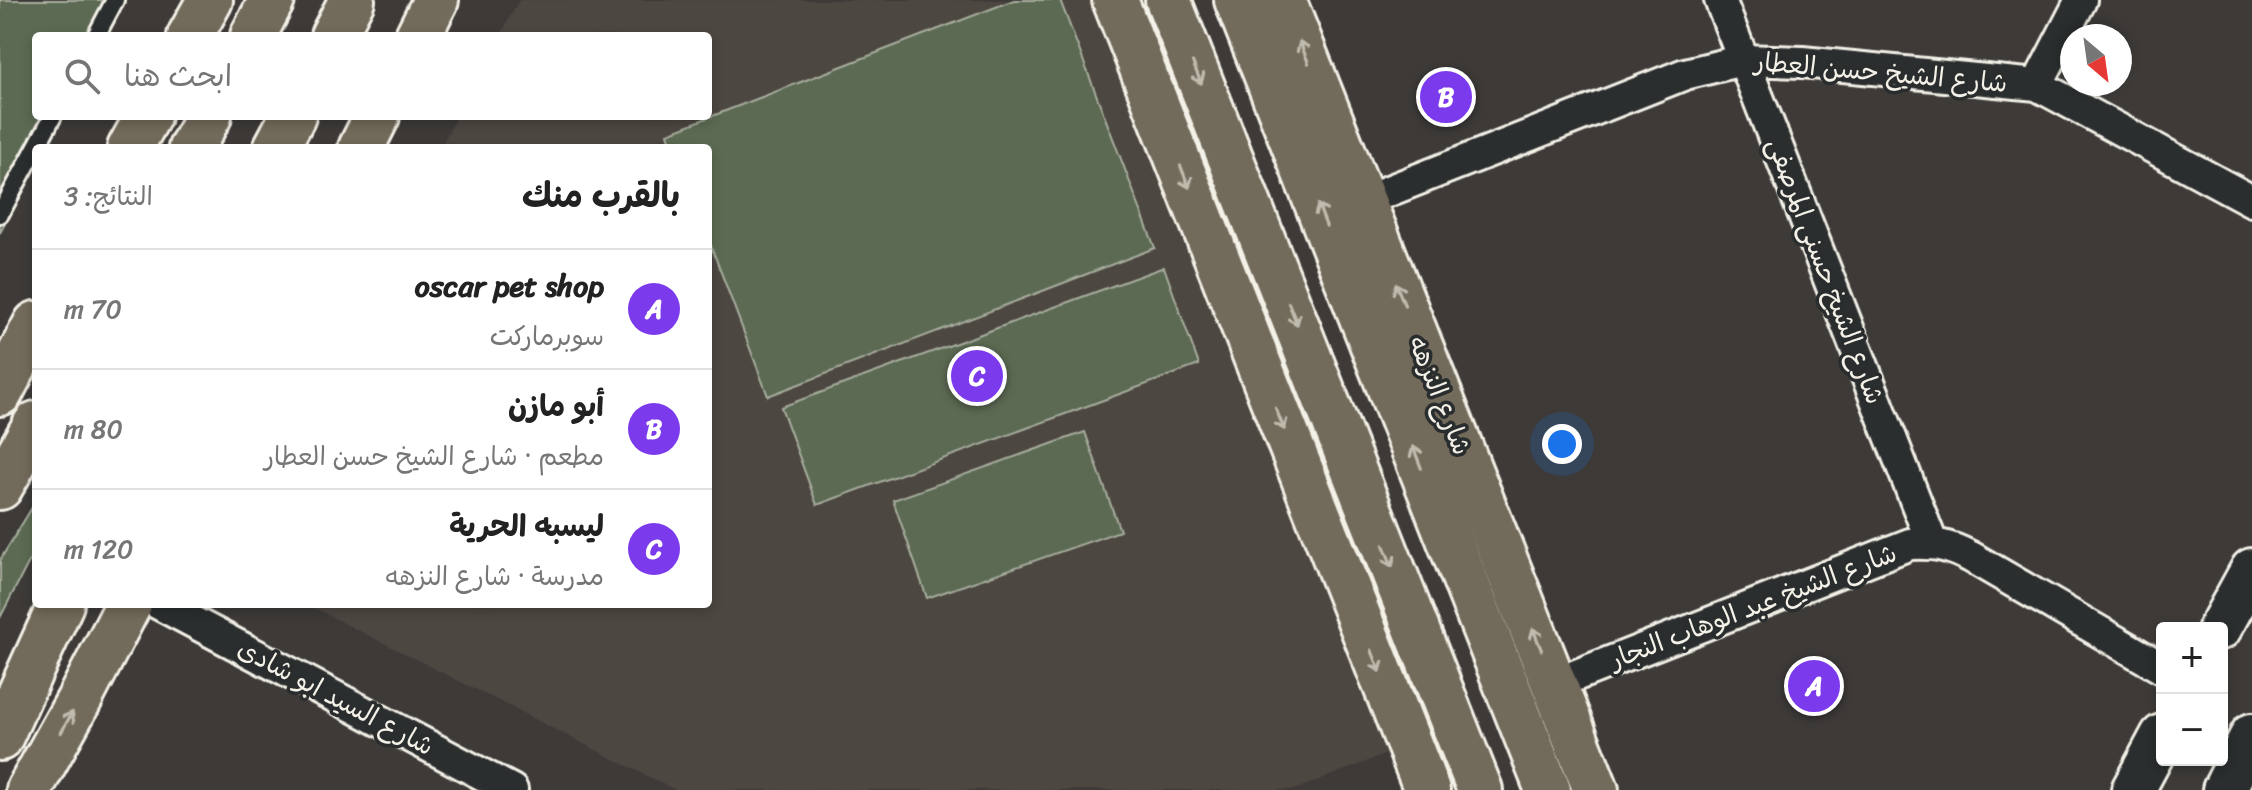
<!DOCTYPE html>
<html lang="ar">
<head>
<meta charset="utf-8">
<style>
	:root { --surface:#fff; --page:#f2f2f2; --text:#222; --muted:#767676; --line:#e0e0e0; --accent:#7c3aed }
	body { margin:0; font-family:Sriracha,"Playpen Sans Arabic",sans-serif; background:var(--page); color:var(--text); direction:rtl }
	.controls { position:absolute; right:24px; bottom:24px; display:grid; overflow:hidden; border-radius:8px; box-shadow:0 4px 12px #0003 }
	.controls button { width:72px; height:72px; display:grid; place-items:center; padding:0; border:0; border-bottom:2px solid var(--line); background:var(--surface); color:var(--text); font:40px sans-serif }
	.compass { position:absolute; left:2060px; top:24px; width:72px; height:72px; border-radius:50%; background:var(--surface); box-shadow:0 4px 12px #0003; rotate:151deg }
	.you { position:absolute; left:1562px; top:444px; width:28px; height:28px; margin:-20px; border:6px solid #fff; border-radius:50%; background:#1a73e8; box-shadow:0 0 0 12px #1a73e833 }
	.badge { display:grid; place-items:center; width:52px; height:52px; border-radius:50%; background:var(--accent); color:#fff; font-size:26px; font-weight:700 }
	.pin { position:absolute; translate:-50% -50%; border:4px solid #fff; box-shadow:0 2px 8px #0006 }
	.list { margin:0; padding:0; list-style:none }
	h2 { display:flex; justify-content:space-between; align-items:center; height:104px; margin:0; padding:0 32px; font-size:34px }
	h2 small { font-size:26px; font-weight:400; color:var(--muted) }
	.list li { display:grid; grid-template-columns:52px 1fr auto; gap:24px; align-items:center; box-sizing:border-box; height:120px; padding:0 32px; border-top:2px solid var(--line) }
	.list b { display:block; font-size:30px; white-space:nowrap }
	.list p { margin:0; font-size:26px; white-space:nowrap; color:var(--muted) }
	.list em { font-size:26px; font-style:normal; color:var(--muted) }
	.icon { flex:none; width:44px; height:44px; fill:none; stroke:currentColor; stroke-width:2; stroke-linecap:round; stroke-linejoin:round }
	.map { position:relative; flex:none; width:2252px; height:790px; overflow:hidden; direction:ltr }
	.search { position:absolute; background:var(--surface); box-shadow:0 4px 12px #0003; left:32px; top:32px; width:680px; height:88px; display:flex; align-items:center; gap:20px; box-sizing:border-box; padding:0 28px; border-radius:8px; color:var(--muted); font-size:30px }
	.panel { position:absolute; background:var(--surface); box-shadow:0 4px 12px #0003; left:32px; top:144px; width:680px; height:464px; border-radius:8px; direction:rtl }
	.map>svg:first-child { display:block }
</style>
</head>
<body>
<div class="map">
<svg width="2252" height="790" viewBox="0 0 2252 790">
	<rect width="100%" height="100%" fill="#3d3a38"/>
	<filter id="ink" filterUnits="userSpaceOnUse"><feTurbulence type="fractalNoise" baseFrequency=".0125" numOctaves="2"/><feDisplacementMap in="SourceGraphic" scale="16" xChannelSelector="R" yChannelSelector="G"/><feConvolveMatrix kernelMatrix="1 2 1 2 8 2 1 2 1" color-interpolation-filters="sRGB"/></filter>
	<g filter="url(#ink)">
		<!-- built -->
		<path fill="#4d4643" d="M519 0H1093L1399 749 1294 790H675L306 604H708V148H440L457 116H708V36H500Z"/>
		<!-- green -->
		<path fill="#5b6a53" stroke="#a8ae9e" stroke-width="2" d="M0 0H125L106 36H36V116H63L46 148H36V166L0 233Z
			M1014 0H1060L1155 248 768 396 708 238V148H673L668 133Z
			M1164 267 1199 365 817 505 781 407Z
			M1085 432 1120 531 927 598 893 500Z
			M36 501V548L0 618V560Z"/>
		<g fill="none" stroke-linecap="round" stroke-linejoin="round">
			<defs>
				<path id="lane" d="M96 36 115 0
					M0 214 53 116"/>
				<path id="street" d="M1720 0 1932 543
					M2037 85 2081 0
					M1363 201 1685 74 1743 60 1802 62 2037 85 2252 201
					M159 604 512 790
					M1554 684 1910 544C1936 543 1948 545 1971 557L2162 668"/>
				<path id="secondary" d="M2220 628 2252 570
					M2133 790 2162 736
					M2224 790 2252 735"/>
				<path id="primary" d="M1115 0 1427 790
					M1168 0 1480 790
					M1237 0 1548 790
					M1283 0 1596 790"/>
				<path id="highway" d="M190 36 210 0
					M253 36 272 0
					M333 36 352 0
					M418 36 436 0
					M130 148 148 116
					M191 148 209 116
					M276 148 293 116
					M361 148 377 116
					M0 393 36 324
					M0 487 36 424
					M0 738 61 604
					M29 790 78 702 129 604"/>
			</defs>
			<!-- lane casing -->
			<use href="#lane" stroke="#f4f1e8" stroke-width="22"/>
			<!-- street casing -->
			<use href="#street" stroke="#f4f1e8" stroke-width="36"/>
			<!-- secondary casing -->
			<use href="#secondary" stroke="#f4f1e8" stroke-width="48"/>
			<!-- primary casing -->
			<use href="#primary" stroke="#f4f1e8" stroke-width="50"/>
			<!-- highway casing -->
			<use href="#highway" stroke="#f4f1e8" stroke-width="50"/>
			<!-- lane -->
			<use href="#lane" stroke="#2a2d2e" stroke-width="16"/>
			<!-- street -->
			<use href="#street" stroke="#2a2d2e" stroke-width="30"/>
			<!-- secondary -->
			<use href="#secondary" stroke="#2a2d2e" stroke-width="42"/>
			<!-- primary -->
			<use href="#primary" stroke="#726b5a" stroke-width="44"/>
			<!-- highway -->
			<use href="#highway" stroke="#726b5a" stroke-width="44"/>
		</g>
		<!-- one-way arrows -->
		<defs><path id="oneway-shaft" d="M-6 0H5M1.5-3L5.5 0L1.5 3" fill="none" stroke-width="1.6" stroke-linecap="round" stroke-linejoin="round" transform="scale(2)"/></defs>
		<g stroke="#c0bbaf">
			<use href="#oneway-shaft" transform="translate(1304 52) rotate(-112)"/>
			<use href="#oneway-shaft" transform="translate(1197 73) rotate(68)"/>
			<use href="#oneway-shaft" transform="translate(1185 177) rotate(68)"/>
			<use href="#oneway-shaft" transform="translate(1322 215) rotate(-111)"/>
			<use href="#oneway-shaft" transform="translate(1400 294) rotate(-112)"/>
			<use href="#oneway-shaft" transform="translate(1293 314) rotate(68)"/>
			<use href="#oneway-shaft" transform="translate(1280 419) rotate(68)"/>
			<use href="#oneway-shaft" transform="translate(1417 457) rotate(-111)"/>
			<use href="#oneway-shaft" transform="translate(1388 556) rotate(68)"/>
			<use href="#oneway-shaft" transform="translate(1537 639) rotate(-112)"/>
			<use href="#oneway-shaft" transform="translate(1376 661) rotate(68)"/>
			<use href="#oneway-shaft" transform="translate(67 722) rotate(-61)"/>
		</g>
	</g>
	<g text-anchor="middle" stroke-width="7" stroke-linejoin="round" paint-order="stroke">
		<!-- street labels -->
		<g font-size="26" fill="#f4f1e8" stroke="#2a2d2e">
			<text transform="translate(1881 72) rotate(5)" y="9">شارع الشيخ حسن العطار</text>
			<text transform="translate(1826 271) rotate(69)" y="9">شارع الشيخ حسنى المرصفى</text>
			<text transform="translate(1440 395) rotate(68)" y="9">شارع النزهه</text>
			<text transform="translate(1753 606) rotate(-21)" y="9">شارع الشيخ عبد الوهاب النجار</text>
			<text transform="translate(336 697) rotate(28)" y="9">شارع السيد ابو شادى</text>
		</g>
	</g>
</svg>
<div class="controls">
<button>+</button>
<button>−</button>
</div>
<svg class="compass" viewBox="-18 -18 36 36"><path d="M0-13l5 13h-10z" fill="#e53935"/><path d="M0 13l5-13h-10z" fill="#767676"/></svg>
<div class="you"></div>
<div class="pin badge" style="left:1814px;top:686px">A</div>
<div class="pin badge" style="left:1446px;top:97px">B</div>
<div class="pin badge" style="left:977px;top:376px">C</div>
<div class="search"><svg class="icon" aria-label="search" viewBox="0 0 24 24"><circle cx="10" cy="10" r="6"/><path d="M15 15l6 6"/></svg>ابحث هنا</div>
<section class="panel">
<h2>بالقرب منك<small>النتائج: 3</small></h2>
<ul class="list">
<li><span class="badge">A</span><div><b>oscar pet shop</b><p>سوبرماركت</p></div><em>70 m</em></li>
<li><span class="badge">B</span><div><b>أبو مازن</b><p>مطعم · شارع الشيخ حسن العطار</p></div><em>80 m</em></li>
<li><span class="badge">C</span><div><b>ليسبه الحرية</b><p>مدرسة · شارع النزهه</p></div><em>120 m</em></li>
</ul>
</section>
</div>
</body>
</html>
